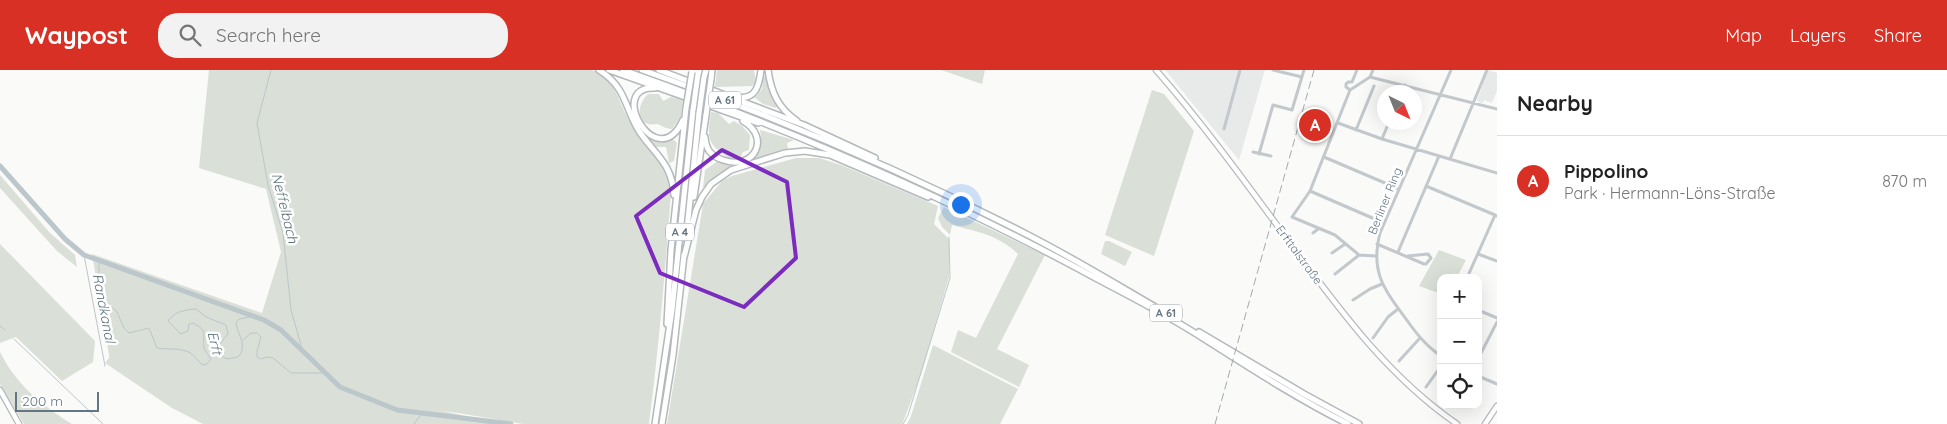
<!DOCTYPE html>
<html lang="en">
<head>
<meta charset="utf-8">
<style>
	:root { --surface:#fff; --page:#f2f2f2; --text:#222; --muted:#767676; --line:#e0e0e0; --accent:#d93025 }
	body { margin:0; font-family:Quicksand,sans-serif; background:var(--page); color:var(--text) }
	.controls { position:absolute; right:15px; bottom:15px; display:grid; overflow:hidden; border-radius:10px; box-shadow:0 5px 20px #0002 }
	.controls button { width:45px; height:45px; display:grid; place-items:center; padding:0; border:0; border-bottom:1px solid var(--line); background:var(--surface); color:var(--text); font:25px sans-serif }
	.compass { position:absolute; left:1377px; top:15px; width:45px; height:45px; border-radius:50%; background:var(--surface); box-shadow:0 5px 20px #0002; rotate:137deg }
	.scale { position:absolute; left:15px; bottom:12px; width:84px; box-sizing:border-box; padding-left:5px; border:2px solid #657683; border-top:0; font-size:14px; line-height:18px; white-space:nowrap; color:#657683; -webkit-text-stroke:4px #fff; paint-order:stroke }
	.you { position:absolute; left:960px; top:134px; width:18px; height:18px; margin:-12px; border:4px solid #fff; border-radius:50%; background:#1a73e8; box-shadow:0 0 0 8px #1a73e833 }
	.badge { display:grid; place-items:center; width:32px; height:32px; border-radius:50%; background:var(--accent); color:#fff; font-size:16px; font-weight:700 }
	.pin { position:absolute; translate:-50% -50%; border:2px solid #fff; box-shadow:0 1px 5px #0006 }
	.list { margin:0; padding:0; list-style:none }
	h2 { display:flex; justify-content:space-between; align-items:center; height:65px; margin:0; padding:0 20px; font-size:21px }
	h2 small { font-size:16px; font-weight:400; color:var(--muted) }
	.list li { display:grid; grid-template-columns:32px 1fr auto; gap:15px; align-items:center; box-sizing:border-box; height:90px; padding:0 20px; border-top:1px solid var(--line) }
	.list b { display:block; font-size:19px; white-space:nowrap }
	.list p { margin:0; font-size:16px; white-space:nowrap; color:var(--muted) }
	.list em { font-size:16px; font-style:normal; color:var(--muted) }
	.icon { flex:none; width:28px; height:28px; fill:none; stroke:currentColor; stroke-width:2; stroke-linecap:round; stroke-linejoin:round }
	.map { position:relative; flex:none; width:1497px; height:354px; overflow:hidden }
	header { display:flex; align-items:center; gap:30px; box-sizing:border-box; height:70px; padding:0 25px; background:var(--accent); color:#fff }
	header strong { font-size:24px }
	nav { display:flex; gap:28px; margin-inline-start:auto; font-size:18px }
	.search { width:350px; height:45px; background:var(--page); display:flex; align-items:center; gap:12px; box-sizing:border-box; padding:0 18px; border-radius:20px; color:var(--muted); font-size:19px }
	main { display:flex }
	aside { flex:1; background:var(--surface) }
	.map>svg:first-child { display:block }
</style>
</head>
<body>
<header>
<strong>Waypost</strong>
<div class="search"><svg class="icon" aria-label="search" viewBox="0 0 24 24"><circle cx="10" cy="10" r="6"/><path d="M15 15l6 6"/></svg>Search here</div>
<nav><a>Map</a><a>Layers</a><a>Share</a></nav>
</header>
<main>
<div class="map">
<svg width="1497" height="354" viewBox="0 0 1497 354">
	<rect width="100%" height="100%" fill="#fafaf8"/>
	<!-- built -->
	<path fill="#e8e9e9" d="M1165 0H1265L1239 90Z
		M1488 0 1497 3V21L1492 33 1484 30 1483 33 1477 31Z"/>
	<!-- green -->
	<path fill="#dadfd7" d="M209 0H592C618 11 618 33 631 54 647 79 668 92 671 123 665 200 659 277 649 354H523L440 340 498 354H203L172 338 105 293 109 288V285L92 184 262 243 281 182 266 119 199 98Z
		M717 0H754L756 12 752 16 715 17Z
		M941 0H985L982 14Z
		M763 6H766L771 25 777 36 776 38 763 34 755 28 762 19Z
		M1152 20 1164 24 1194 61 1154 186 1105 165Z
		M648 24H659L663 31 671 27 683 30 681 46 672 59C665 59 662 55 657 54 654 54 651 55 648 54 634 49 640 31 648 24Z
		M711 42 718 43 729 54 734 51 742 56 750 65 749 80 743 82 740 89 734 91C708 75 706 71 711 42Z
		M760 60 794 70 787 73 788 79 756 89 755 87C761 77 762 70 760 60Z
		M673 69 677 73 674 91 669 93 666 77H656L650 70 663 72Z
		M796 88H819L841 95 938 136 934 154 949 169V207L921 304 905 347 902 354H667L703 134 722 111 732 106Z
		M718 91 730 96 731 98 718 104 703 118 705 100Z
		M0 105 50 163 75 185 77 197 57 181 0 118Z
		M944 137 1045 185 997 279 1029 295 1019 317 951 282 958 260 976 268 1018 184C998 165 978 162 952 155L950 165 942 157 938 148Z
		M1105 171H1109L1132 182 1125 196 1101 184Z
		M0 174 95 271 93 292 62 311 16 267 0 273Z
		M1439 180 1466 190 1458 205 1454 203 1451 208H1441V224L1419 216Z
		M933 275 1018 319 1000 354H907L911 346Z
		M0 282C16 314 41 335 72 354H24L0 314Z"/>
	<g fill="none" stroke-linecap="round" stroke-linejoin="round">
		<!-- stream -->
		<path stroke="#bbc7cb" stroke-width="1" d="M271 0 257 53 268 115 283 163 291 240 303 282
			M84 185 105 296
			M99 190V225L117 242 124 258 129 263 149 258 157 278C169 280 182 277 192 284 197 288 198 293 204 295L207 294 211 289C209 285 205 282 204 278 202 265 209 261 193 253L189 254 188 261 181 264 168 251C175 241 185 240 196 239L206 247 226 255 228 264 215 280 217 284 227 289 238 287C248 277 238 265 236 253L239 249 255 246
			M0 256 5 260
			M14 269 103 354
			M243 270 251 263H257L261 267 257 281V287L261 289 267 287 273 288 291 303H325
			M414 354 418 348 424 343
			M903 354 908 345 950 208 949 167"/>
		<!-- river -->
		<path stroke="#bbc7cb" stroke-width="5" d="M0 96 65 169 84 185 264 250 281 260 340 317 397 340 511 354"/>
		<defs>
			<path id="major" d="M1156 0C1205 56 1249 117 1293 177 1342 243 1389 307 1457 354
				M0 320 19 354
				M1485 354 1497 336"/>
			<path id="highway" d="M599 0C627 18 624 37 639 61 655 85 672 93 674 125
				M609 0 758 53
				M623 0C779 55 931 120 1077 198 1117 220 1159 240 1198 265 1247 296 1296 328 1348 354
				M642 0C774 46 904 101 1028 165 1079 191 1127 221 1176 249
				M659 0 804 55 875 88
				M768 0C771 22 778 38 797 51
				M704 7 706 0
				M711 9 712 0
				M655 18C605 15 657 107 683 50
				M737 27C756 30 759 16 761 0
				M705 67C706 80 711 86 723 90 755 101 771 67 743 51
				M694 127 706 45
				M686 169 699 43
				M684 187 696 140 702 127 711 114 731 100 785 83 805 81 830 85 928 127
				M667 254 671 180 686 38
				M1199 262 1304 324 1359 354
				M655 354 672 240 693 40
				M662 354 673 285 684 185"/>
		</defs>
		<!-- major casing -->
		<use href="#major" stroke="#b5babe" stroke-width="7"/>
		<!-- highway casing -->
		<use href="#highway" stroke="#b4b9bd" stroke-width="8"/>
		<!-- minor -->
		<path stroke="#c3c8cc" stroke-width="3" d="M1273 0 1302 7
			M1370 7 1497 39
			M1352 12 1357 0
			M1350 20 1310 121 1292 147 1335 165 1359 185 1376 186
			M1350 20 1370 7 1373 0
			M1350 20 1346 17V14L1348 12H1352
			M1402 22 1405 15
			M1338 53 1382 69 1497 103
			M1224 59 1240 0
			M1356 60 1374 16
			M1382 69 1389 52
			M1253 82 1271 86
			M1259 84 1273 35 1292 40 1304 0
			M1324 87 1399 119
			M1450 89 1487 0
			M1426 116 1495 145
			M1310 121 1384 153
			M1313 163 1318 159
			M1377 174 1424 194H1426L1431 188 1428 184 1408 186
			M1398 182 1439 86
			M1332 183 1345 174
			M1478 184 1497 191
			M1335 204 1359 185
			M1467 208 1495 145 1497 146
			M1353 230 1370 219 1382 214
			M1478 240 1497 248
			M1373 268 1388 247 1398 239
			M1441 286C1426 276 1416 263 1406 249 1384 219 1370 202 1380 163L1451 0
			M1478 289 1497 252
			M1399 291 1420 268
			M1478 306 1497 314
			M1426 317 1441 296
			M1453 336V335"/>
		<!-- major -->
		<use href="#major" stroke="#fff" stroke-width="4.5"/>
		<!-- highway -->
		<use href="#highway" stroke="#fff" stroke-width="5"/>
		<!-- rail -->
		<path stroke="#a2aab0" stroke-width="1" stroke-dasharray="8 4" stroke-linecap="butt" d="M1215 354 1314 0"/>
		<defs>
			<path id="highway-bridge" d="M686 38 692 2
				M693 40 698 4
				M699 43 704 7
				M706 45 711 9"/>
		</defs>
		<!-- highway-bridge casing -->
		<use href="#highway-bridge" stroke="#b4b9bd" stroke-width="8" stroke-linecap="butt"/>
		<!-- highway-bridge -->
		<use href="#highway-bridge" stroke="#fff" stroke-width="5"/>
	</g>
	<!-- marked area -->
	<path fill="none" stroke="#7b2cbf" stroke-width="4" stroke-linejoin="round" d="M722 80 787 112 796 188 744 237 660 203 636 146Z"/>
	<g text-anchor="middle" stroke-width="5" stroke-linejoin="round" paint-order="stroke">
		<!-- shield labels -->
		<g fill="#fff" stroke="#939fa8" stroke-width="1">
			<rect x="709" y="21.5" width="32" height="17" rx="4"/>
			<rect x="666" y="153.5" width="28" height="17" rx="4"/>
			<rect x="1150" y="234.5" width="32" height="17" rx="4"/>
		</g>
		<g font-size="11" font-weight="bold" fill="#657683">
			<text x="725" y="34">A 61</text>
			<text x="680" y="166">A 4</text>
			<text x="1166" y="247">A 61</text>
		</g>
		<!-- street labels -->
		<g font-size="12" fill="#657683" stroke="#fff">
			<text transform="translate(1385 131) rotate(-68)" y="4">Berliner Ring</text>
			<text transform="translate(1299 185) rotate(54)" y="4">Erfttalstraße</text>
		</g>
		<!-- water labels -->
		<g font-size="14" font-style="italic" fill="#60757c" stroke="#fff">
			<text transform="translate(285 138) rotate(76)" y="5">Neffelbach</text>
			<text transform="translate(104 238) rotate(79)" y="5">Randkanal</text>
			<text transform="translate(215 273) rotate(77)" y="5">Erft</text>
		</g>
	</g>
</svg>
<div class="controls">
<button>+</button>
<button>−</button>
<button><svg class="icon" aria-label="locate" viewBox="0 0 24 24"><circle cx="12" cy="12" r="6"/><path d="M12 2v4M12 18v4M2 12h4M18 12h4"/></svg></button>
</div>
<svg class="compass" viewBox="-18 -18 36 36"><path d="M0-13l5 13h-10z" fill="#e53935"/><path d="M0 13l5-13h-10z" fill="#767676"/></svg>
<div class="scale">200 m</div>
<div class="you"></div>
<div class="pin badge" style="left:1315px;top:55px">A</div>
</div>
<aside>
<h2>Nearby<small></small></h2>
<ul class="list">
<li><span class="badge">A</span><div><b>Pippolino</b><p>Park · Hermann-Löns-Straße</p></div><em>870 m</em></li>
</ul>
</aside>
</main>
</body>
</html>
